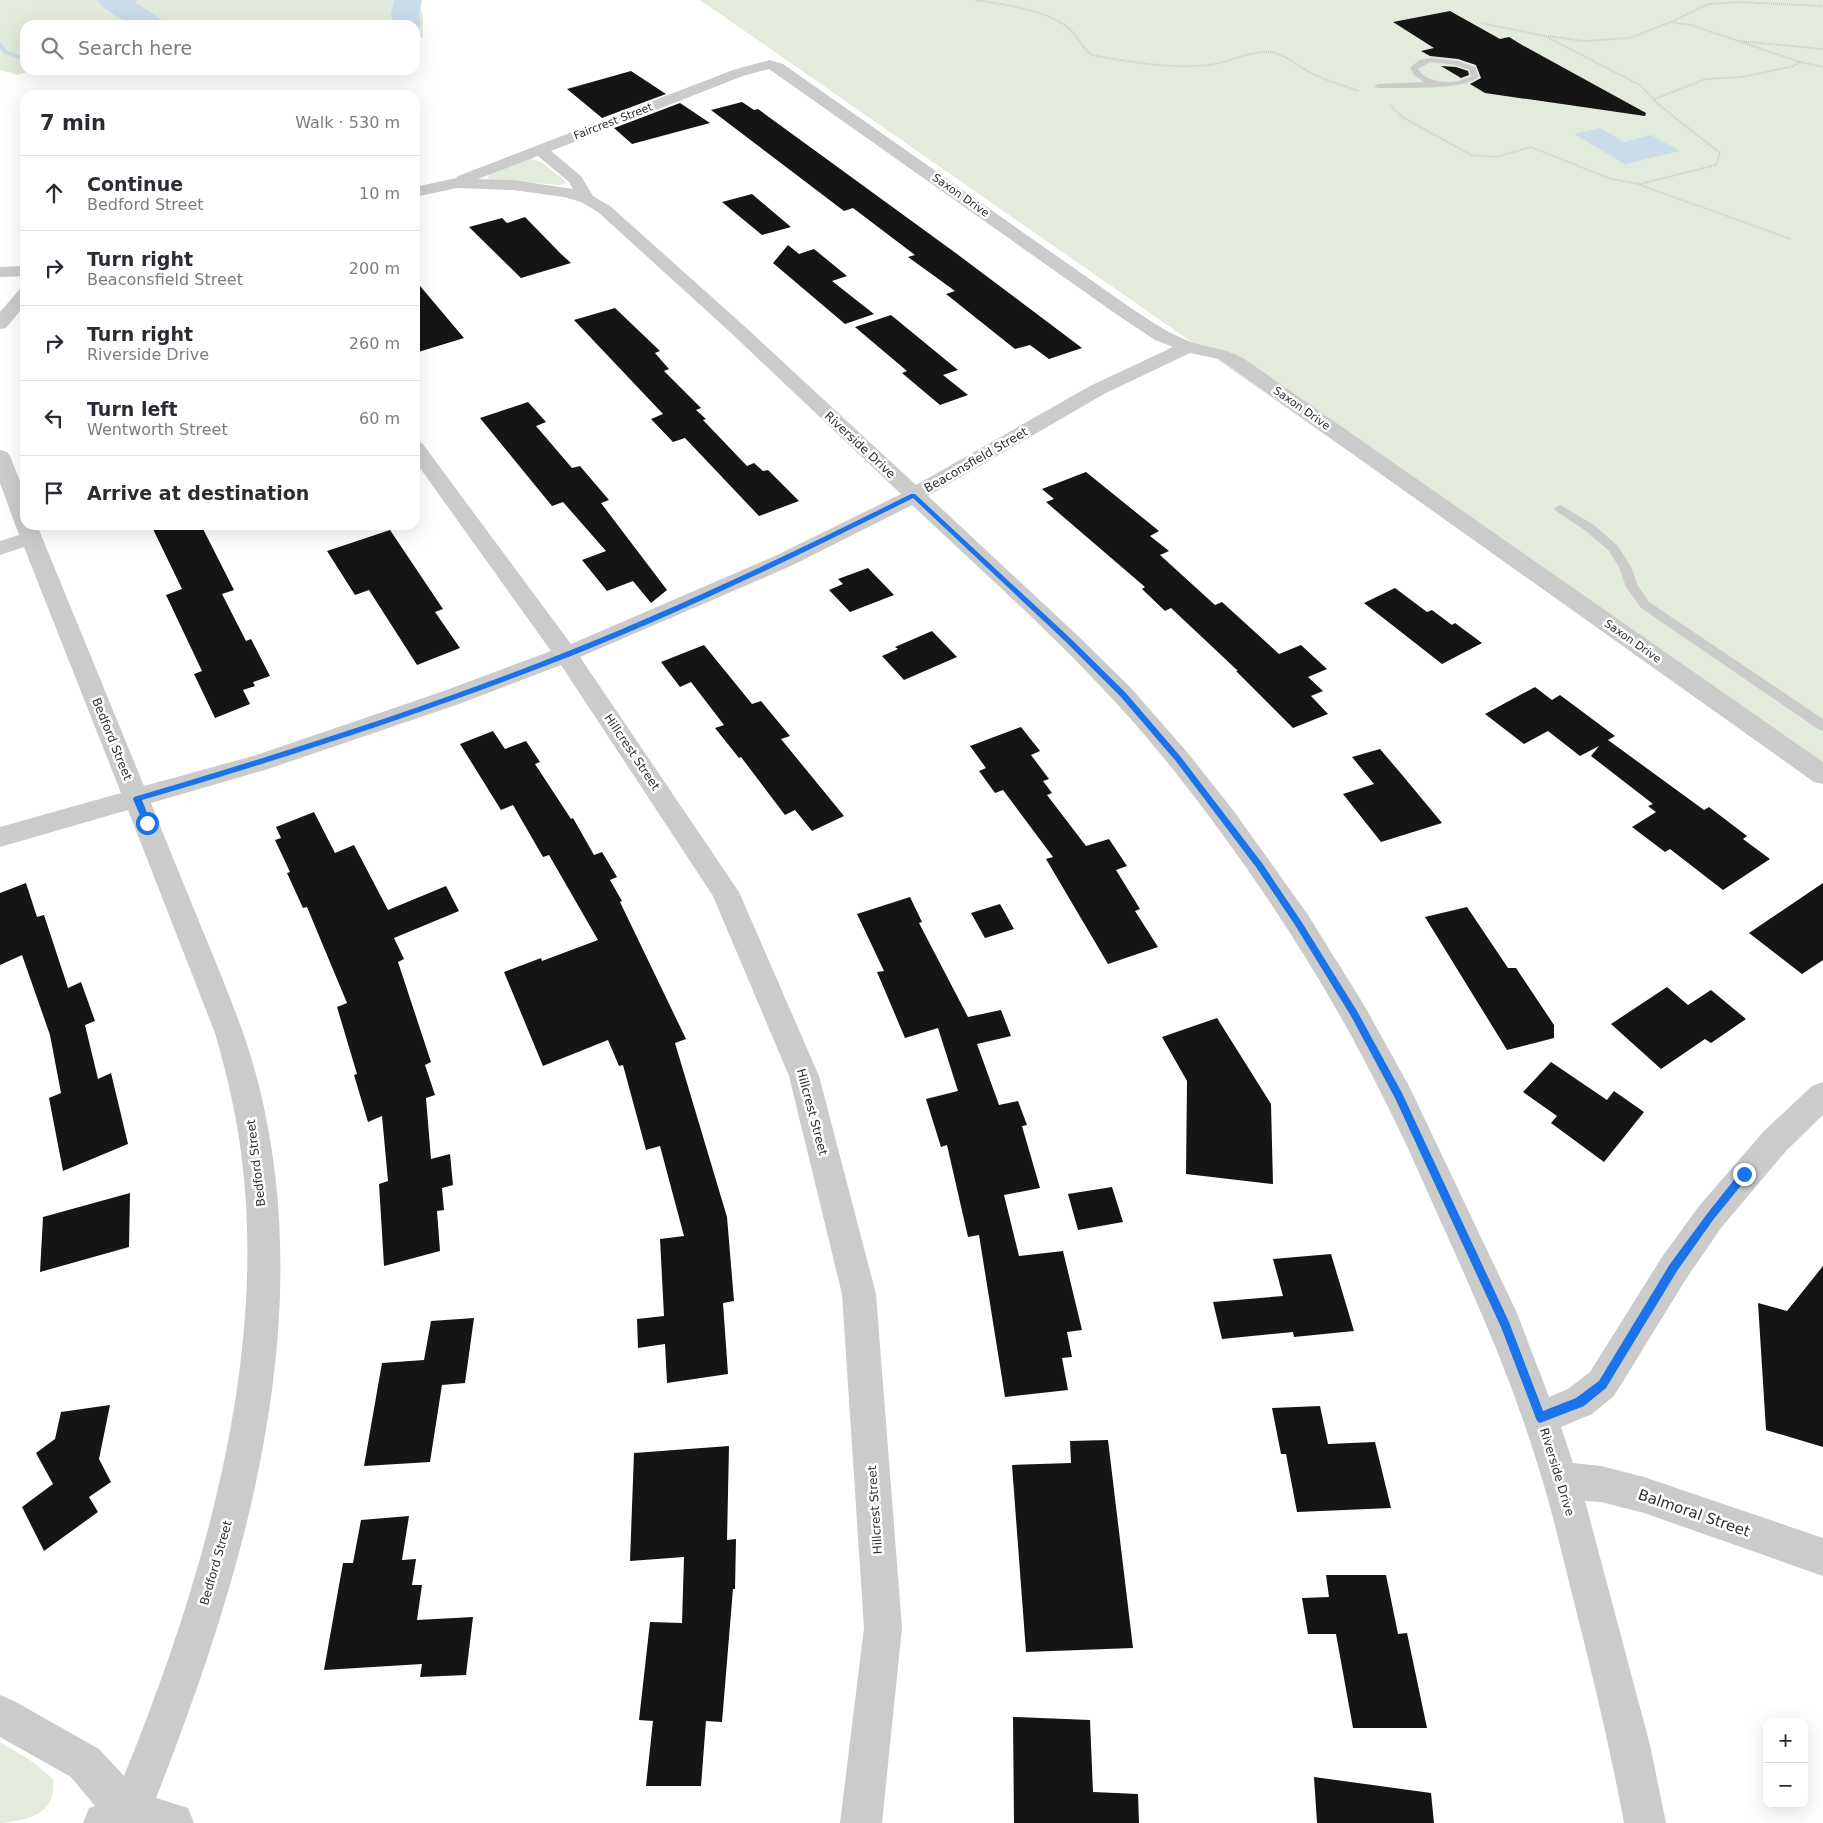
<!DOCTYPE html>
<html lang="en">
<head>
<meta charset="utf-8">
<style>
	:root { --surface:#fff; --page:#f2f2f3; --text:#2b2b33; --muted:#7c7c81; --line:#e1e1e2 }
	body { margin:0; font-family:"DejaVu Sans",sans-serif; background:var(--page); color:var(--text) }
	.controls { position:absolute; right:15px; bottom:15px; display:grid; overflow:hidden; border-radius:10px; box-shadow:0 5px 20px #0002 }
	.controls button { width:45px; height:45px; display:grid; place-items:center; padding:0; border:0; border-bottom:1px solid var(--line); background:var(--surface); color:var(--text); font:25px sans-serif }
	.stop { position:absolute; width:15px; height:15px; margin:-11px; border:4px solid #1a73e8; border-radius:50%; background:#fff }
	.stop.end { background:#1a73e8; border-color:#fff; box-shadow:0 1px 5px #0008 }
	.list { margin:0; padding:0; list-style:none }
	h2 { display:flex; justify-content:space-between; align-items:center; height:65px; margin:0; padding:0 20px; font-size:21px }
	h2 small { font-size:16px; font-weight:400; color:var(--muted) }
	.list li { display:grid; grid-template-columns:32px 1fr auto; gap:15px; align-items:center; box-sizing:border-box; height:75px; padding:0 20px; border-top:1px solid var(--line) }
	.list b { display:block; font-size:19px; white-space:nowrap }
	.list p { margin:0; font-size:16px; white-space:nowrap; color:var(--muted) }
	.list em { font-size:16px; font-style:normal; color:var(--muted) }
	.icon { flex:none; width:28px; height:28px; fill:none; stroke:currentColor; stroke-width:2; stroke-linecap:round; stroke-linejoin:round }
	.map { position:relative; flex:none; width:1823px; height:1823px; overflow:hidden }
	.search { position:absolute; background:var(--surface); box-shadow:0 5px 20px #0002; left:20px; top:20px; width:400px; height:55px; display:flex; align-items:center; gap:12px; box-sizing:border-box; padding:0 18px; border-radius:15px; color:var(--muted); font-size:19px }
	.panel { position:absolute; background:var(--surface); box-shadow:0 5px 20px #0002; left:20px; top:90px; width:400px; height:440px; border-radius:15px }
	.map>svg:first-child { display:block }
</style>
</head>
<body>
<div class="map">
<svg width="1823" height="1823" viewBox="0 0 1823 1823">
	<rect width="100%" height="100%" fill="#fff"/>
	<!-- green -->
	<path fill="#e3ebdd" d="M0 0H420L423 20V37L415 39V25H25V70H39L17 75 0 70Z
		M700 0H1823V781Z
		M531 159 543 163 567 183 559 185 489 179 488 176 512 164Z
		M0 1742 33 1762 53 1779C57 1814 29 1820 0 1823Z"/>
	<!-- water -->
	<path fill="#cadbea" d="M1600 128 1624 142 1651 135 1680 151 1625 164 1574 134Z"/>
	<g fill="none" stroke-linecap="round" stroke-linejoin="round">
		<!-- stream -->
		<path fill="#cadbea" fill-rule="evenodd" d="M133 0H138L128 10H124V8Z
			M0 41 7 51 25 57V61L3 53 0 48Z"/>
		<!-- river -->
		<path fill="#cadbea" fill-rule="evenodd" d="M97 0H131L161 19 165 25H131L101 6Z
			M394 0H422L419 14 421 25 417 31 415 32V25H393L391 14Z"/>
	</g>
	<!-- building -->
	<path fill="#151515" d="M1450 11 1500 39 1509 37 1522 45 1646 113 1645 116 1485 93 1470 84 1481 78 1476 65 1458 59 1430 56 1421 51 1434 48 1393 22Z
		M1441 66 1456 67 1468 71 1469 75 1461 78Z
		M631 71 666 94 602 118 567 89Z
		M742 102 754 110 758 109 957 254 1082 348 1049 359 1030 345 1015 349 946 294 955 291 908 257 915 255 853 208 844 211 711 110Z
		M680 103 710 123 632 144 614 128Z
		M752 194 791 227 762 235 722 202Z
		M525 217 561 254 571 263 521 278 469 227 502 218 507 223Z
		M788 245 799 254 814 249 847 276 832 281 874 314 845 324 773 263Z
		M415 280 464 338 415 353Z
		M615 308 660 351 655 353 669 369 664 371 701 408 696 410 706 419 703 420 747 466 754 463 763 471 768 470 799 501 759 516 685 438 673 442 651 419 663 414 574 320Z
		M891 315 958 370 943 375 968 395 940 405 902 373 907 371 855 327Z
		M528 402 546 422 536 426 572 468 580 466 609 500 601 503 667 590 651 603 633 581 607 591 582 560 606 551 563 502 552 506 480 418Z
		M1086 472 1159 531 1150 536 1169 551 1160 555 1215 605 1222 602 1279 654 1301 645 1327 669 1308 677 1323 691 1311 696 1328 714 1293 728 1236 671H1238L1171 608 1165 611 1142 589 1145 587 1046 502 1054 499 1042 489Z
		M151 525H201L234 590 222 594 246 641 251 639 270 676 253 682 255 686 243 690 250 704 215 718 194 674 202 671 166 595 182 589Z
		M390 530 443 609 435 612 460 648 417 665 369 590 355 595 327 551Z
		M868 568 894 595 850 612 829 590 843 584 838 579Z
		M1395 588 1427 612 1432 610 1452 625 1455 623 1482 643 1442 664 1364 603Z
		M932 631 957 657 904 680 882 656 898 649 895 647Z
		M704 645 752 704 761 701 790 736 781 739 844 816 812 831 795 810 785 815 741 757 739 758 715 728 724 725 691 682 680 687 661 662Z
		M1535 687 1552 700 1560 695 1615 736 1608 740 1704 810 1709 807 1747 836 1743 839 1770 859 1723 890 1670 849 1665 852 1632 827 1656 812 1648 806 1653 804 1591 756 1599 746 1580 756 1548 731 1524 744 1485 714Z
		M1021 727 1040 751 1031 755 1049 779 1043 781 1052 793 1047 795 1086 846 1109 839 1127 866 1116 870 1140 909 1135 911 1158 947 1108 964 1046 859 1053 857 1003 790 995 793 979 771 986 768 970 746Z
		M493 731 505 749 526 741 540 762 535 764 571 819 573 818 594 855 602 852 617 877 610 880 622 901 620 902 686 1039 675 1043 727 1217 734 1301 723 1303 728 1374 667 1383 665 1344 638 1348 637 1319 664 1316 660 1239 684 1236 660 1146 646 1150 623 1065 619 1066 608 1040 543 1066 504 972 541 958 542 961 598 940 549 855 543 857 513 805 501 810 460 744Z
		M1380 749 1403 776 1442 823 1381 842 1343 794 1374 784 1352 757Z
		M314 812 335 853 354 845 388 910 446 886 459 911 394 938 404 959 398 962 431 1062 425 1065 435 1095 426 1098 431 1159 450 1154 453 1185 442 1188 444 1210 437 1211 440 1251 384 1266 379 1184 388 1181 382 1116 368 1122 354 1075 357 1074 337 1007 347 1003 307 907 303 908 287 873 290 872 275 840 281 838 276 827Z
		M26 883 37 917 44 915 68 988 81 982 95 1021 85 1025 98 1079 111 1073 128 1144 63 1171 49 1098 61 1093 50 1035 22 955 0 965V893Z
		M1823 883V960L1802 974 1749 933Z
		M910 897 922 922 919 923 968 1017 1001 1010 1011 1036 977 1044 999 1105 1018 1101 1027 1125 1022 1126 1040 1188 1004 1195 1019 1256 1063 1251 1082 1330 1067 1332 1072 1357 1062 1358 1068 1390 1005 1397 979 1235 968 1237 947 1145 941 1147 926 1099 958 1091 938 1028 905 1038 877 972 884 971 857 914Z
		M1000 904 1014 929 985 938 971 913Z
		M1467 907 1508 968H1516L1554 1025V1038L1507 1050 1425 917Z
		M1667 987 1688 1005 1711 990 1746 1019 1711 1043 1705 1039 1661 1069 1611 1024Z
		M1217 1018 1271 1104 1273 1184 1186 1174 1187 1081 1162 1037Z
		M1551 1062 1607 1100 1614 1091 1644 1112 1604 1162 1551 1123 1557 1116 1523 1092Z
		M1112 1187 1123 1222 1078 1230 1068 1194Z
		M130 1193 129 1247 40 1272 43 1217Z
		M1331 1254 1354 1331 1294 1337 1293 1332 1222 1339 1213 1302 1283 1296 1273 1259Z
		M1823 1266V1447L1766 1430 1758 1303 1787 1311Z
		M474 1318 465 1383 442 1385 430 1462 364 1466 382 1363 424 1360 431 1321Z
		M110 1405 99 1459 111 1482 89 1497 98 1512 44 1551 22 1507 53 1484 36 1453 55 1439 61 1412Z
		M1320 1406 1328 1444 1375 1442 1391 1508 1297 1512 1286 1454H1281L1272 1408Z
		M1108 1440 1133 1648 1026 1652 1012 1465 1071 1463 1070 1441Z
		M729 1446 727 1540 736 1539 735 1589H733L722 1722 706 1721 701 1786H646L653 1721 639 1720 650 1622 682 1623 684 1557 630 1561 634 1453Z
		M409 1516 402 1560 416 1559 412 1585H422L417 1620 473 1617 466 1675 420 1677 422 1664 324 1670 343 1563H353L361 1520Z
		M1326 1575H1386L1398 1634 1407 1633 1427 1728H1353L1336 1634H1308L1302 1598 1329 1597Z
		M1013 1717 1090 1720 1093 1792 1138 1794 1139 1823H1014Z
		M1314 1777 1431 1793 1434 1823H1317Z"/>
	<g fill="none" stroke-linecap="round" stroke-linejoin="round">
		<!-- path -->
		<path stroke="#cbcbcb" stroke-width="2" stroke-dasharray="1 1" stroke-linecap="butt" d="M976 0C1005 5 1042 9 1066 26 1077 34 1081 47 1092 55 1130 62 1170 69 1209 65 1229 63 1248 51 1269 52 1284 53 1296 65 1309 72 1325 80 1342 85 1359 91
			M1673 21 1708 4 1737 2 1823 6
			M1548 36 1583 41 1630 38 1671 22 1691 25 1800 62 1794 66 1742 77 1706 79 1654 99
			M1738 41 1823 49
			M1800 62 1823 67
			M1390 105 1402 117 1471 155 1496 157 1531 147 1611 179 1640 184 1716 165 1720 153 1659 105 1640 85 1545 36 1480 23
			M1640 185 1791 239"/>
		<!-- lane -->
		<path fill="#cbcbcb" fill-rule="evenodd" d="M1430 58 1458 61 1475 67 1479 77C1465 90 1400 88 1378 88L1374 86 1378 84 1424 82 1415 76 1410 68 1419 60ZM1430 62 1456 65 1469 70 1471 76C1456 85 1428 85 1418 69Z
			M1560 505 1594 525 1618 546 1631 567 1638 586 1649 602 1823 719V731L1818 729 1641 608 1626 587 1619 567 1609 551 1586 531 1556 511 1554 509 1556 507Z"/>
		<!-- street -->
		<path fill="#cbcbcb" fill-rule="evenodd" d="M770 60 783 64 1128 306C1149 320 1170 335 1194 343 1214 349 1226 348 1246 360L1823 762V784L1814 782 1219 359 1190 353 1104 394 928 496 1076 634 1131 688 1187 752 1233 810 1308 915 1364 1005 1409 1086 1517 1313 1549 1397 1568 1389 1590 1372 1662 1257 1699 1206 1764 1131 1812 1086 1823 1082V1115L1786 1151 1721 1228 1686 1279 1614 1396 1592 1414 1561 1427 1573 1463 1601 1466 1644 1477 1823 1538V1576L1644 1513 1601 1502 1585 1501 1650 1745 1666 1823H1624C1610 1747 1592 1673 1573 1598 1563 1559 1554 1518 1542 1479 1516 1390 1479 1306 1441 1222 1423 1182 1406 1142 1386 1103 1328 984 1253 870 1171 767 1095 671 1001 589 912 505L791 566 580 657 739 892 819 1076 876 1294 902 1628 882 1823H840L864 1628 842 1294 789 1076 713 896 561 665 459 704 268 769 151 803C170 851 190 900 210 948 229 995 248 1040 260 1090 318 1328 243 1577 156 1798L188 1808 194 1823H83L89 1808 95 1806 71 1777 0 1737V1695L14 1701 99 1749 124 1776C201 1587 267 1366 242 1160 237 1117 227 1075 215 1033L128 810 0 847V827L121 793 24 547 0 555V541L19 535 0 483V450L7 452 10 456 25 494V525H37L144 786 253 756 441 692 551 651 415 461V441L422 443 571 644 775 556 901 494 730 332 598 212 581 202 564 197 513 190 457 188 415 197V187L456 178 458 176 733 70ZM769 69 1116 314 1155 340 1173 347 1090 386 916 485 742 324 610 206 593 196 581 176 551 151 743 76ZM538 156 569 182 573 189 513 180 478 179Z
			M25 266V276L0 277V267Z
			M25 289V305L6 328 0 329V312L19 290Z"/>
	</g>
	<!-- route -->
	<path fill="#1a73e8" d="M911 494H915L1070 638 1125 692 1180 756 1262 863 1301 921 1357 1011 1402 1093 1509 1322 1543 1411 1576 1398 1599 1381 1670 1264 1707 1214 1741 1171H1748V1177L1713 1220 1677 1271 1606 1388 1584 1406 1540 1423 1537 1421 1501 1327 1395 1098 1351 1016 1295 925 1256 867 1175 760 1120 696 1065 641 913 498C790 560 666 620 537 669 407 719 275 761 142 800L151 823 150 825H144L133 799 134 797C268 757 402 716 533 665 662 615 787 556 911 494Z"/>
	<g text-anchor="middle" stroke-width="5" stroke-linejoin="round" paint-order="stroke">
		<!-- far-street labels -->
		<g font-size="11" fill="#2e2e2e" stroke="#fff">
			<text transform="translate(613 121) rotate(-21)" y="4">Faircrest Street</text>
			<text transform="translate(961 195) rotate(35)" y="4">Saxon Drive</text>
			<text transform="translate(1302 408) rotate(35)" y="4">Saxon Drive</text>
			<text transform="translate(1633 641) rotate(35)" y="4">Saxon Drive</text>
		</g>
		<!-- street labels -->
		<g font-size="12" fill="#2e2e2e" stroke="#fff">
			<text transform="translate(860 445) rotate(43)" y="4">Riverside Drive</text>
			<text transform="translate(976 460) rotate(-30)" y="4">Beaconsfield Street</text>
			<text transform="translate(112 739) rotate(68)" y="4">Bedford Street</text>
			<text transform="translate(632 752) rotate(56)" y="4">Hillcrest Street</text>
			<text transform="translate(812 1112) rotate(75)" y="4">Hillcrest Street</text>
			<text transform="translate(256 1163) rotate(-97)" y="4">Bedford Street</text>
			<text transform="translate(1557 1472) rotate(73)" y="4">Riverside Drive</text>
			<text transform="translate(875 1510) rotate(-94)" y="4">Hillcrest Street</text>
			<text transform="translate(216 1563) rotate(-74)" y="4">Bedford Street</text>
		</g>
		<!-- near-street labels -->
		<g font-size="15" fill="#2e2e2e" stroke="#fff">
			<text transform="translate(1694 1513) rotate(19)" y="5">Balmoral Street</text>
		</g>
	</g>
</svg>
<div class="controls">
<button>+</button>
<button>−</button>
</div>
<div class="stop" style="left:147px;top:823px"></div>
<div class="stop end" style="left:1744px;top:1174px"></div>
<div class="search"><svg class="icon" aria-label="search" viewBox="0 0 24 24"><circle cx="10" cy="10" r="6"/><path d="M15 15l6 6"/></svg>Search here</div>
<section class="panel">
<h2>7 min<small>Walk · 530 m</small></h2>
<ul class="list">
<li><svg class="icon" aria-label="ahead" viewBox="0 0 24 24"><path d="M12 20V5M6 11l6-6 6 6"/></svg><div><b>Continue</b><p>Bedford Street</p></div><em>10 m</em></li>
<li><svg class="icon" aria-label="right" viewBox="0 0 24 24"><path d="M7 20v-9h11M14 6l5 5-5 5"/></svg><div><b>Turn right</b><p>Beaconsfield Street</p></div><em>200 m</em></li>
<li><svg class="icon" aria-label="right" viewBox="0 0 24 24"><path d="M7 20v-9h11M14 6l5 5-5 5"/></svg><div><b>Turn right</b><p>Riverside Drive</p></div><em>260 m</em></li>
<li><svg class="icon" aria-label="left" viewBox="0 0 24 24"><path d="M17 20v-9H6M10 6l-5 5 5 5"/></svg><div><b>Turn left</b><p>Wentworth Street</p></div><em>60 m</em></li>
<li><svg class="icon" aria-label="arrive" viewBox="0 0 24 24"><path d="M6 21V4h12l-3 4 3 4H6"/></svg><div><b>Arrive at destination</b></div></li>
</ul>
</section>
</div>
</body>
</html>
